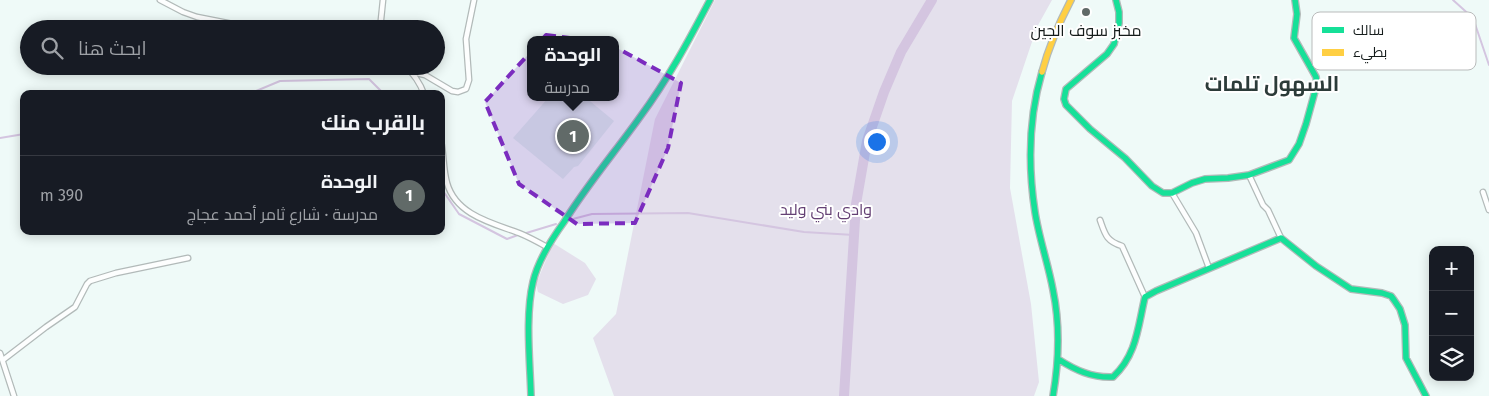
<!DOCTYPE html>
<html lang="ar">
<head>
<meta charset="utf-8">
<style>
	:root { --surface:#171b24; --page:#20242c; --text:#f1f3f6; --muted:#9ea1a6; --line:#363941; --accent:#616a68 }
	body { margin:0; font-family:"Fira Sans",Cairo,sans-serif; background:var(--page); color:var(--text); direction:rtl }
	.controls { position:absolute; right:15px; bottom:15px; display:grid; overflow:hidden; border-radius:10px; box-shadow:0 2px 12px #0003 }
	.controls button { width:45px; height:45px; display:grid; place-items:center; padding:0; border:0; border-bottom:1px solid var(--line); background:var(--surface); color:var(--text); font:25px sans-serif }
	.you { position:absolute; left:876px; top:141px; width:18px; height:18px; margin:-12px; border:4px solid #fff; border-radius:50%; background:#1a73e8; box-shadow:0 0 0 8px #1a73e833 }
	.badge { display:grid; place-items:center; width:32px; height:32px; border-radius:50%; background:var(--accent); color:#fff; font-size:16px; font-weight:700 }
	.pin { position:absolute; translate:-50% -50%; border:2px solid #fff; box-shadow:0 1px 5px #0006 }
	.popup { position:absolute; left:527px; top:36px; width:92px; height:65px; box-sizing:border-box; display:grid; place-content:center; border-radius:10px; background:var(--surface); filter:drop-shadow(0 1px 4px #0005); font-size:16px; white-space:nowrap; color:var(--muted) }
	.popup b { font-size:19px; color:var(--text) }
	.popup::after { content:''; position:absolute; left:50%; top:100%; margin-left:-10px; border:10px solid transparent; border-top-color:var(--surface) }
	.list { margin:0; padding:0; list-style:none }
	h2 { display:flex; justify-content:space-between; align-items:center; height:65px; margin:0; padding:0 20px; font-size:21px }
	h2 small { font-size:16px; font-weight:400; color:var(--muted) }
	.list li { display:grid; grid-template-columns:32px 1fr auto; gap:15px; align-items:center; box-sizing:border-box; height:80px; padding:0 20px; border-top:1px solid var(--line) }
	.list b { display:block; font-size:19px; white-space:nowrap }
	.list p { margin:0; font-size:16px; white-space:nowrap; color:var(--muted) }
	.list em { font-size:16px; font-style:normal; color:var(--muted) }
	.icon { flex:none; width:28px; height:28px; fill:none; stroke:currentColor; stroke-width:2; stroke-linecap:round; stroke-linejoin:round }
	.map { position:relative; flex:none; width:1489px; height:396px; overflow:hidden; direction:ltr }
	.search { position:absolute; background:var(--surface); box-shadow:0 2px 12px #0003; left:20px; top:20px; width:425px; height:55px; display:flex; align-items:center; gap:12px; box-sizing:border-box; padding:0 18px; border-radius:28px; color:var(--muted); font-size:19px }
	.panel { position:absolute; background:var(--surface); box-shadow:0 2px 12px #0003; left:20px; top:90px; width:425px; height:145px; border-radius:10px; direction:rtl }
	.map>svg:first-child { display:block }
</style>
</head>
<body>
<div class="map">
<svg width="1489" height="396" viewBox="0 0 1489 396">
	<rect width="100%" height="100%" fill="#effaf8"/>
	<!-- built -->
	<path fill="#dbefec" d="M549 97H585L614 121 578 166 574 167 563 179 513 138Z"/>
	<!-- green -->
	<path fill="#e4e0ec" d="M715 0H1052L1037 27 1012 101 1010 188 1031 304 1039 382 1034 396H614L593 338 616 314 655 119Z
		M553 243 585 263 596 279 588 295 563 304 538 292 536 284Z"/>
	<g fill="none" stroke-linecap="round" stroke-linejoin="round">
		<!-- stream -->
		<path stroke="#d4c5e0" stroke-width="2" d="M1453 0 1473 18 1489 65
			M249 94 280 81 369 79 384 94
			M0 138 24 134
			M441 188 459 214 507 239 518 235
			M569 220 592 214 688 213 804 232 854 235
			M523 234 556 224"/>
		<!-- river -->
		<path stroke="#d4c5e0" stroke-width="10" d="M844 396 856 204 867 141 884 92 901 52 932 0"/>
		<defs>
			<path id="street" d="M160 0 183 12 197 17 258 29
				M380 29 383 0
				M405 66C414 74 420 83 424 94
				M412 72 425 75 452 91 458 92 466 89 469 80 466 39 474 0
				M441 141C444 155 443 169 447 183 456 215 492 223 519 233 529 237 538 242 547 247
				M1249 175 1263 205 1268 210 1281 238
				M1483 192 1489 210
				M1172 193 1196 233 1209 268
				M1100 220C1105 234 1106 241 1122 246L1145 297
				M0 353 14 396
				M3 360 46 327 75 307 87 284 90 281 116 273 188 258"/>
			<path id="fast" d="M1116 0 1119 12V23L1114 44 1107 54 1066 89 1064 99 1066 105 1090 129 1125 158 1152 186 1163 193H1172L1192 183 1205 179 1228 178 1249 175 1289 160 1299 144 1306 124 1317 84 1316 77 1294 38 1297 14 1295 0
				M1042 72C1029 116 1028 166 1035 212 1039 238 1048 263 1053 290 1060 324 1059 361 1053 396
				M1058 359C1075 370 1092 378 1113 377 1137 355 1138 326 1145 297L1156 291 1281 238 1316 266 1351 289 1382 293 1391 296 1394 300 1400 309 1405 325 1406 358 1426 396
				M531 396C530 361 525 316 533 282 538 260 551 240 564 222 587 185 615 152 640 117 668 79 688 42 710 0"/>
			<path id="slow" d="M1042 72C1049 46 1059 23 1071 0"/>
		</defs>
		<!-- street casing -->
		<use href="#street" stroke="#b2bab9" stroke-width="7"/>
		<!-- fast casing -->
		<use href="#fast" stroke="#b2bab9" stroke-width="8"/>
		<!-- slow casing -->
		<use href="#slow" stroke="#b2bab9" stroke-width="8"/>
		<!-- street -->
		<use href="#street" stroke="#fdfefe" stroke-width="4.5"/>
		<!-- fast -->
		<use href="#fast" stroke="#16e098" stroke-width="5.5"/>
		<!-- slow -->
		<use href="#slow" stroke="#ffcf43" stroke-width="5.5"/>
	</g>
	<!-- marked area -->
	<path fill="#7b2cbf" fill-opacity="0.2" stroke="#7b2cbf" stroke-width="4" stroke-dasharray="10 6" stroke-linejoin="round" d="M546 35 608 43 681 83 668 148 635 223 577 224 519 184 485 102Z"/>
	<!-- markers -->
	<circle fill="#616a68" stroke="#fff" stroke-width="2" cx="1086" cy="12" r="5"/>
	<g text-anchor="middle" stroke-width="4" stroke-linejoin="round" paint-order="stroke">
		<!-- poi labels -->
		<g font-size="16" fill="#151c1b" stroke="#fff">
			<text x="1086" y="36">مخبز سوف الجين</text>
		</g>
		<!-- park labels -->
		<g font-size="16" fill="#644074" stroke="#fff">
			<text x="826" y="215">وادي بني وليد</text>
		</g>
		<!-- district labels -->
		<g font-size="21" font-weight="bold" fill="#2c3b39" stroke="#fff">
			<text x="1272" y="91">السهول تلمات</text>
		</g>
	</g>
	<!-- legend -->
	<rect x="1312" y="12" width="164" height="58" rx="8" fill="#fff" stroke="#b9bbbb" stroke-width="1"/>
	<rect x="1322" y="27" width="22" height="6" fill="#16e098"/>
	<rect x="1322" y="49" width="22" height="7" fill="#ffcf43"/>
	<g font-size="14" fill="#151c1b">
		<text x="1353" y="35">سالك</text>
		<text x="1353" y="57">بطيء</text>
	</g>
</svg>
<div class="controls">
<button>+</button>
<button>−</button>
<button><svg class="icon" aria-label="layers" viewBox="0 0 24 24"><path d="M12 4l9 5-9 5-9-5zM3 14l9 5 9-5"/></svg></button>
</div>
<div class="you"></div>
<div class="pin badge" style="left:573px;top:136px">1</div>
<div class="popup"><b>الوحدة</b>مدرسة</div>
<div class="search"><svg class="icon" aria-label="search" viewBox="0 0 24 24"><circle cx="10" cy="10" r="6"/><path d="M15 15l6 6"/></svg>ابحث هنا</div>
<section class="panel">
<h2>بالقرب منك<small></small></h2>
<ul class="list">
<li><span class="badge">1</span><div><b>الوحدة</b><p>مدرسة · شارع ثامر أحمد عجاج</p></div><em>390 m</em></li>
</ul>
</section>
</div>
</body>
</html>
